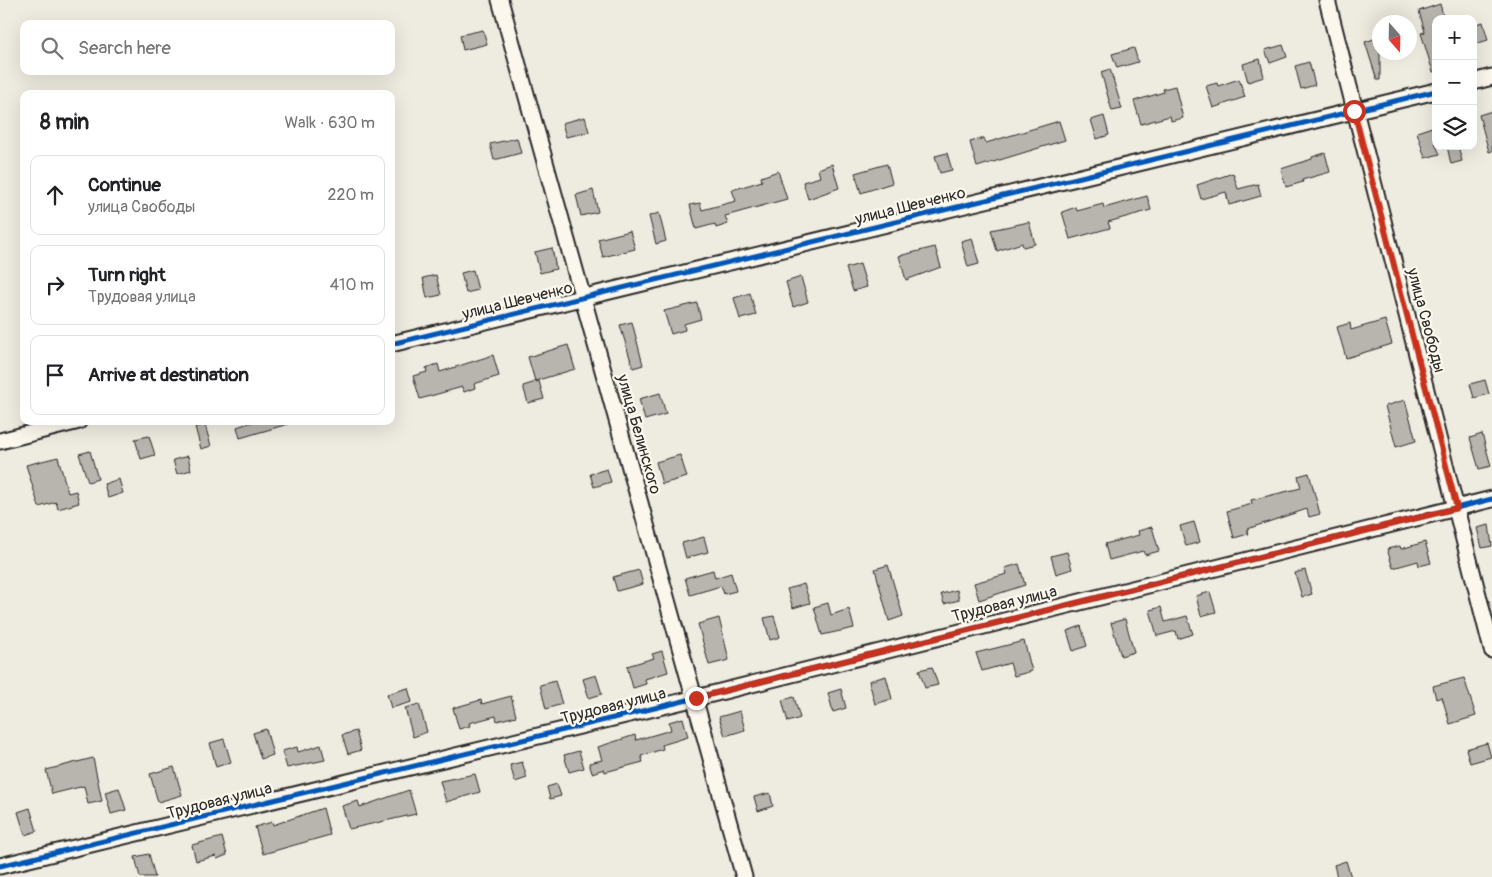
<!DOCTYPE html>
<html lang="en">
<head>
<meta charset="utf-8">
<style>
	:root { --surface:#fff; --page:#f2f2f2; --text:#202124; --muted:#757577; --line:#e0e0e0 }
	body { margin:0; font-family:Pangolin,sans-serif; background:var(--page); color:var(--text) }
	.controls { position:absolute; right:15px; top:15px; display:grid; overflow:hidden; border-radius:10px; box-shadow:0 5px 20px #0002 }
	.controls button { width:45px; height:45px; display:grid; place-items:center; padding:0; border:0; border-bottom:1px solid var(--line); background:var(--surface); color:var(--text); font:25px sans-serif }
	.compass { position:absolute; left:1372px; top:15px; width:45px; height:45px; border-radius:50%; background:var(--surface); box-shadow:0 5px 20px #0002; rotate:160deg }
	.stop { position:absolute; width:15px; height:15px; margin:-11px; border:4px solid #c8321e; border-radius:50%; background:#fff }
	.stop.end { background:#c8321e; border-color:#fff; box-shadow:0 1px 5px #0008 }
	.list { margin:0; padding:0; list-style:none }
	h2 { display:flex; justify-content:space-between; align-items:center; height:65px; margin:0; padding:0 20px; font-size:21px }
	h2 small { font-size:16px; font-weight:400; color:var(--muted) }
	.list li { display:grid; grid-template-columns:32px 1fr auto; gap:15px; align-items:center; box-sizing:border-box; height:80px; margin:0 10px 10px; padding:0 10px; border:1px solid var(--line); border-radius:10px }
	.list b { display:block; font-size:19px; white-space:nowrap }
	.list p { margin:0; font-size:16px; white-space:nowrap; color:var(--muted) }
	.list em { font-size:16px; font-style:normal; color:var(--muted) }
	.icon { flex:none; width:28px; height:28px; fill:none; stroke:currentColor; stroke-width:2; stroke-linecap:round; stroke-linejoin:round }
	.map { position:relative; flex:none; width:1492px; height:877px; overflow:hidden }
	.search { position:absolute; background:var(--surface); box-shadow:0 5px 20px #0002; left:20px; top:20px; width:375px; height:55px; display:flex; align-items:center; gap:12px; box-sizing:border-box; padding:0 18px; border-radius:10px; color:var(--muted); font-size:19px }
	.panel { position:absolute; background:var(--surface); box-shadow:0 5px 20px #0002; left:20px; top:90px; width:375px; height:335px; border-radius:10px }
	.map>svg:first-child { display:block }
</style>
</head>
<body>
<div class="map">
<svg width="1492" height="877" viewBox="0 0 1492 877">
	<rect width="100%" height="100%" fill="#eeebe0"/>
	<filter id="ink" filterUnits="userSpaceOnUse"><feTurbulence type="fractalNoise" baseFrequency=".02" numOctaves="2"/><feDisplacementMap in="SourceGraphic" scale="10" xChannelSelector="R" yChannelSelector="G"/><feConvolveMatrix kernelMatrix="1 2 1 2 8 2 1 2 1" color-interpolation-filters="sRGB"/></filter>
	<g filter="url(#ink)">
		<!-- building -->
		<path fill="#b8b5ae" stroke="#2b2b2b" d="M1440 4 1444 19H1436V71L1433 72 1421 33 1425 32 1419 11Z
			M1483 22 1488 40 1475 44 1473 25Z
			M483 30 487 44 463 50 460 35Z
			M1380 37V80H1377L1365 42Z
			M1283 45 1287 57 1270 63 1265 50Z
			M1134 48 1138 62 1117 68 1112 54Z
			M1260 59 1264 77 1248 82 1243 64Z
			M1309 62 1315 85 1301 89 1295 66Z
			M1110 69 1122 109 1112 111 1101 72Z
			M1239 79 1245 97 1213 108 1206 86 1217 83 1218 86Z
			M1175 86 1183 118 1171 121 1170 116 1141 124 1134 101 1164 92 1163 89Z
			M1492 111V151L1489 152 1479 115Z
			M1104 116 1109 135 1097 139 1091 120Z
			M585 117 589 132 566 137 562 123Z
			M1059 121 1065 140 977 167 970 142 984 138 986 143Z
			M1432 127 1436 146 1440 154 1425 158 1417 132Z
			M517 138 521 153 494 160 490 144Z
			M1447 146H1458L1462 161 1451 164Z
			M947 153 952 170 940 173 935 156Z
			M1325 153 1330 172 1302 180 1303 182 1286 187 1281 169 1312 159V157Z
			M832 164 839 188 808 199 803 182 820 177 818 169Z
			M887 164 892 183 861 193 855 173Z
			M778 171 787 199 725 216 728 224 716 228 715 224 696 229 690 205 700 203 702 210 736 201 732 190 762 181 761 177Z
			M1233 173 1238 189 1258 184 1261 196 1229 205 1226 192 1201 199 1197 185Z
			M593 190 598 212 581 216 576 195Z
			M1147 196 1151 210 1108 222 1110 228 1070 239 1062 212 1076 207 1077 211 1103 204 1104 208Z
			M659 213 666 241 656 244 649 216Z
			M1029 222 1035 244 1023 247 1022 243 997 251 991 230Z
			M630 231 635 249 603 257 598 239Z
			M972 238 979 264 968 267 961 241Z
			M935 247 941 267 906 280 899 256Z
			M552 248 556 269 540 273 535 252Z
			M860 264 867 287 853 291 846 268Z
			M473 270 478 290 466 293 461 273Z
			M436 275 441 295 427 298 423 278Z
			M801 277 808 302 793 307 786 282Z
			M750 293 756 315 740 319 734 298Z
			M697 303 701 319 684 324 685 330 671 334 664 311Z
			M1385 320 1392 344 1346 358 1337 327 1350 323 1351 330Z
			M632 322 643 365 633 368 620 325Z
			M568 345 575 369 535 381 528 357Z
			M493 355 499 376 474 384 475 388 464 392 462 387 420 399 413 376 427 372 426 368 438 364 440 372Z
			M1485 380 1489 394 1474 398 1470 384Z
			M539 381 544 399 528 403 523 386Z
			M660 393 666 414 645 420 639 399Z
			M1405 400 1416 441 1396 447 1385 406Z
			M255 421H287L288 424 240 438 237 427Z
			M205 425 211 446 201 449 195 427Z
			M1482 434 1491 466 1479 469 1470 438Z
			M149 436 155 455 141 459 135 439Z
			M90 451 98 479 88 482 79 454Z
			M680 455 687 477 662 484 656 462Z
			M188 456 191 470 177 474 173 460Z
			M58 457 68 493 76 491 79 503 58 509 56 502 39 507 26 465Z
			M607 469 611 482 594 487 590 474Z
			M1309 473 1320 514 1309 517 1307 509 1247 529 1248 534 1234 538 1227 511 1252 504 1251 500 1301 488 1298 476Z
			M119 479 123 493 108 498 104 484Z
			M1194 522 1200 542 1186 546 1180 526Z
			M1489 525 1492 546 1482 548 1477 528Z
			M1152 527 1159 551 1145 555 1143 551 1109 560 1105 544 1139 535 1138 531Z
			M704 537 708 552 686 558 682 543Z
			M1425 542 1431 563 1419 566 1418 561 1393 568 1387 549 1400 546 1401 549Z
			M1067 552 1072 569 1056 574 1051 556Z
			M1019 564 1025 585 979 600 974 583 1007 574 1005 568Z
			M888 565 903 616 889 621 875 569Z
			M639 570 643 584 617 591 613 577Z
			M713 570 715 578 731 573 736 591 724 594 721 586 690 595 685 578Z
			M1305 570 1312 594 1302 597 1295 573Z
			M804 584 810 603 793 608 787 589Z
			M957 590 959 600 944 604 941 594Z
			M1210 592 1216 612 1201 616 1196 596Z
			M828 603 831 615 849 609 854 628 822 635 814 607Z
			M1161 607 1165 622 1187 616 1193 634 1178 639 1176 631 1157 636 1150 610Z
			M774 616 780 637 770 640 764 618Z
			M719 618 729 660 709 665 698 624Z
			M1125 619 1134 652 1121 656 1111 623Z
			M1081 626 1087 646 1073 651 1067 631Z
			M1024 641 1032 671 1014 676 1010 663 982 671 976 653Z
			M662 651 668 672 645 679 646 684 633 688 627 666 654 658 652 654Z
			M932 667 938 685 925 688 919 670Z
			M596 675 602 694 589 698 583 679Z
			M886 676 892 699 875 704 869 681Z
			M1464 678 1476 716 1450 724 1442 697 1436 699 1433 686Z
			M555 681 562 704 546 709 540 685Z
			M408 688 412 702 391 708 387 694Z
			M841 689 846 708 833 712 828 693Z
			M511 696 516 716 497 721 496 716 469 723 470 726 459 729 453 708 481 700 482 704Z
			M794 697 800 718 788 722 782 700Z
			M419 704 427 732 413 737 405 708Z
			M740 711 745 730 725 736 719 717Z
			M683 718 688 737 662 745 663 749 641 756 643 762 605 772 604 769 592 773 589 763 602 760 598 747 635 735 636 740 671 730 669 722Z
			M266 729 273 755 261 759 253 733Z
			M356 731 361 750 348 754 342 735Z
			M224 739 231 762 216 767 210 743Z
			M1487 743 1491 757 1470 763 1466 749Z
			M321 745 325 760 287 768 282 751 297 747 298 752Z
			M579 751 584 768 569 772 564 755Z
			M93 758 102 801 88 804 84 786 52 794 46 770Z
			M522 762 527 778 515 782 510 765Z
			M174 767 182 795 158 802 150 774Z
			M475 774 480 792 446 802 440 781Z
			M557 784 561 796 550 799 547 787Z
			M119 788 126 810 111 814 105 792Z
			M409 790 416 814 349 829 342 806 358 801 360 807Z
			M770 793 773 806 758 811 754 797Z
			M30 808 37 831 25 835 18 812Z
			M323 808 330 835 263 854 255 827 272 822 273 825Z
			M222 837 227 855 217 859 216 856 196 861 192 845Z
			M149 854 155 877H140L135 857Z
			M1346 861 1351 877H1337L1334 865Z"/>
		<g fill="none" stroke-linecap="round" stroke-linejoin="round">
			<defs>
				<path id="minor" d="M500 0 744 877
					M1327 0 1492 650
					M1473 82 1492 77
					M391 344 1436 91
					M0 441 79 421
					M0 866 696 698 1492 499"/>
			</defs>
			<!-- minor casing -->
			<use href="#minor" stroke="#2b2b2b" stroke-width="19"/>
			<!-- minor -->
			<use href="#minor" stroke="#fbf7ec" stroke-width="15"/>
			<defs>
				<path id="cycleway" d="M391 344 1436 91
					M0 866 696 698 1492 499"/>
			</defs>
			<!-- cycleway casing -->
			<use href="#cycleway" stroke="#fbf7ec" stroke-width="8"/>
			<!-- cycleway -->
			<use href="#cycleway" stroke="#0057b8" stroke-width="5"/>
		</g>
	</g>
	<g fill="none" stroke-linecap="round" stroke-linejoin="round" filter="url(#ink)">
		<!-- route -->
		<path stroke="#c8321e" stroke-width="6" d="M696 698 1457 508 1354 111"/>
	</g>
	<g text-anchor="middle" stroke-width="4.5" stroke-linejoin="round" paint-order="stroke">
		<!-- street labels -->
		<g font-size="16" fill="#2b2b2b" stroke="#fbf7ec">
			<text transform="translate(910 205) rotate(-14)" y="6">улица Шевченко</text>
			<text transform="translate(517 300) rotate(-14)" y="6">улица Шевченко</text>
			<text transform="translate(1427 320) rotate(75)" y="6">улица Свободы</text>
			<text transform="translate(640 434) rotate(74)" y="6">улица Белинского</text>
			<text transform="translate(1004 603) rotate(-14)" y="6">Трудовая улица</text>
			<text transform="translate(613 705) rotate(-14)" y="6">Трудовая улица</text>
			<text transform="translate(219 800) rotate(-14)" y="6">Трудовая улица</text>
		</g>
	</g>
</svg>
<div class="controls">
<button>+</button>
<button>−</button>
<button><svg class="icon" aria-label="layers" viewBox="0 0 24 24"><path d="M12 4l9 5-9 5-9-5zM3 14l9 5 9-5"/></svg></button>
</div>
<svg class="compass" viewBox="-18 -18 36 36"><path d="M0-13l5 13h-10z" fill="#e53935"/><path d="M0 13l5-13h-10z" fill="#757577"/></svg>
<div class="stop" style="left:1354px;top:111px"></div>
<div class="stop end" style="left:696px;top:698px"></div>
<div class="search"><svg class="icon" aria-label="search" viewBox="0 0 24 24"><circle cx="10" cy="10" r="6"/><path d="M15 15l6 6"/></svg>Search here</div>
<section class="panel">
<h2>8 min<small>Walk · 630 m</small></h2>
<ul class="list">
<li><svg class="icon" aria-label="ahead" viewBox="0 0 24 24"><path d="M12 20V5M6 11l6-6 6 6"/></svg><div><b>Continue</b><p>улица Свободы</p></div><em>220 m</em></li>
<li><svg class="icon" aria-label="right" viewBox="0 0 24 24"><path d="M7 20v-9h11M14 6l5 5-5 5"/></svg><div><b>Turn right</b><p>Трудовая улица</p></div><em>410 m</em></li>
<li><svg class="icon" aria-label="arrive" viewBox="0 0 24 24"><path d="M6 21V4h12l-3 4 3 4H6"/></svg><div><b>Arrive at destination</b></div></li>
</ul>
</section>
</div>
</body>
</html>
